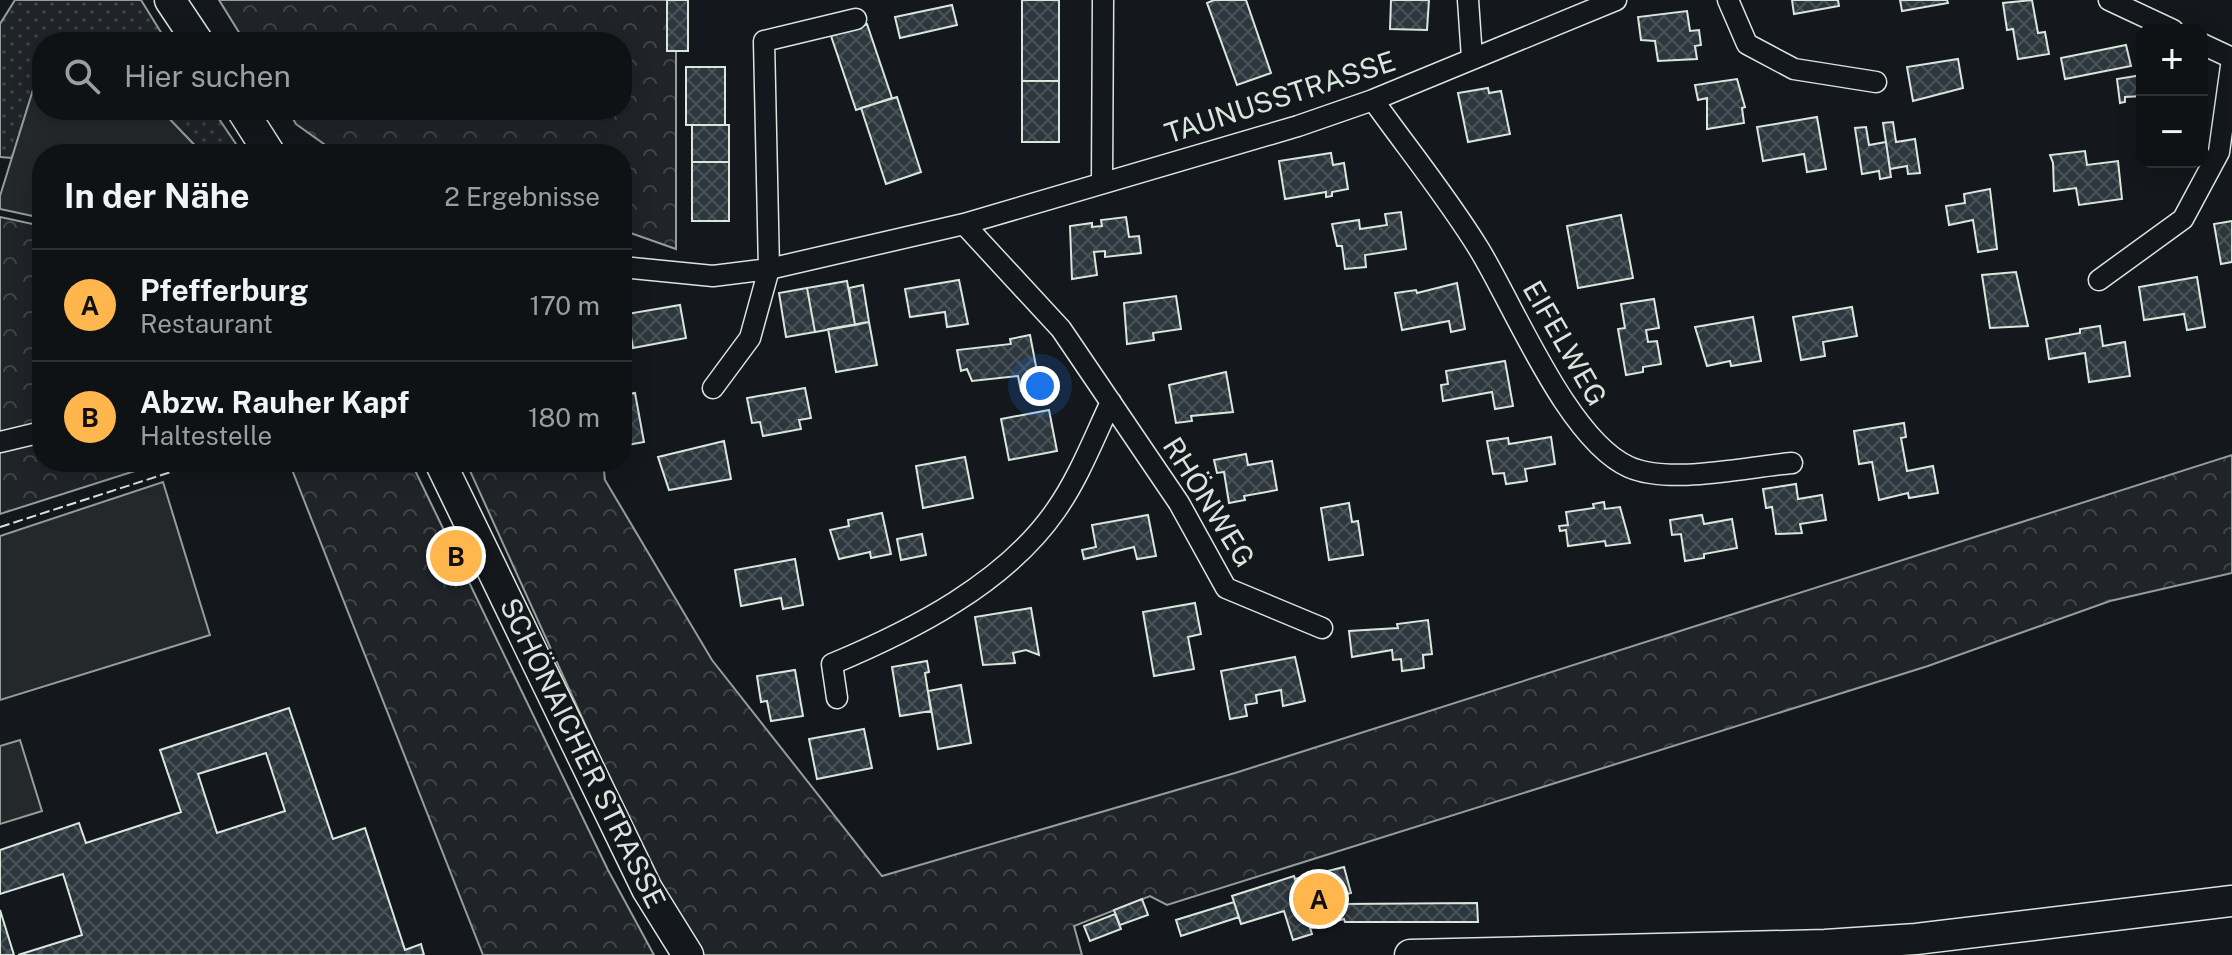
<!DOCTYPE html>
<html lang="de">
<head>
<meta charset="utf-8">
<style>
	:root { --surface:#0f1215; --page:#1d2022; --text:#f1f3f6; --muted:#9b9ea0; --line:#2f3234; --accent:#ffb74d }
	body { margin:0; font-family:"Public Sans",sans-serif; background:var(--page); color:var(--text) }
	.controls { position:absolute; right:24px; top:24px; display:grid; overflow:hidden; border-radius:16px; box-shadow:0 4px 20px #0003 }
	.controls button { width:72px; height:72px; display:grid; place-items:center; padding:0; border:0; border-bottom:2px solid var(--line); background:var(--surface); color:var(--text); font:40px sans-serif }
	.you { position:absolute; left:1040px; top:386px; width:28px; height:28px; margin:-20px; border:6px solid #fff; border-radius:50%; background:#1a73e8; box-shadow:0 0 0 12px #1a73e833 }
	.badge { display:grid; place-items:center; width:52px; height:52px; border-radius:50%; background:var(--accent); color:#111; font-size:26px; font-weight:700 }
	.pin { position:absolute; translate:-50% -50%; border:4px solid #fff; box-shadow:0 2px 8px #0006 }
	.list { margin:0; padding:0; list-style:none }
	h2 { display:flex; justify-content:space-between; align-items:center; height:104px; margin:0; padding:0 32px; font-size:34px }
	h2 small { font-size:26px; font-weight:400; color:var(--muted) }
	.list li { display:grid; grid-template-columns:52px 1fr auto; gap:24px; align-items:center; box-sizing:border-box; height:112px; padding:0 32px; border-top:2px solid var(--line) }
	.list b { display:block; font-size:30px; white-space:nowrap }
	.list p { margin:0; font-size:26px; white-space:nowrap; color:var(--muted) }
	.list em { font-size:26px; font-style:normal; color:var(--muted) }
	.icon { flex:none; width:44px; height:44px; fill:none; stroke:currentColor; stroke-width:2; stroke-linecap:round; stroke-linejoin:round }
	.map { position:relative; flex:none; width:2232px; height:955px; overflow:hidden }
	.search { position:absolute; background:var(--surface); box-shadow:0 4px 20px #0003; left:32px; top:32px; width:600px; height:88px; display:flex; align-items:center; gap:20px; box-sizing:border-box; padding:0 28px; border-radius:32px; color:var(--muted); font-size:30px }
	.panel { position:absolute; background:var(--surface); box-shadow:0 4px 20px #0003; left:32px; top:144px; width:600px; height:328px; border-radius:32px }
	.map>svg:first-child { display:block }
</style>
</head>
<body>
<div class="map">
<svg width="2232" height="955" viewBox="0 0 2232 955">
	<defs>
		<pattern id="grass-dots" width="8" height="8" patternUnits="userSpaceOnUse" patternTransform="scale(2)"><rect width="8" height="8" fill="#202428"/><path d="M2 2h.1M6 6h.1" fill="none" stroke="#404447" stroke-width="1.8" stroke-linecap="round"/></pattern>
		<pattern id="forest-crowns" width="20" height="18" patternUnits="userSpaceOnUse" patternTransform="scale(2)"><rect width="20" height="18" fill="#202428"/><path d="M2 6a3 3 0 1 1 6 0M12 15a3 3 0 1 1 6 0" fill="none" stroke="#404447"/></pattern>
		<pattern id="building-cross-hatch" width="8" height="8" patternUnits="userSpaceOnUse" patternTransform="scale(2)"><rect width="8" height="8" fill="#2c363c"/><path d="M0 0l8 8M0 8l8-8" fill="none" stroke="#4a5358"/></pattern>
	</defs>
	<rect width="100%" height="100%" fill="#14181c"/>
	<!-- grass -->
	<path fill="url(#grass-dots)" stroke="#939e99" stroke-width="2" d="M15 0H141L167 42H42V79L37 78 12 158 0 157V24Z
		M161 110H213L238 147 223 154H203Z"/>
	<!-- forest -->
	<path fill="url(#forest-crowns)" stroke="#939e99" stroke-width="2" d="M219 0H676V249L622 230V154H338L296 124 288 110H622V42H245Z
		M0 217 42 226V462H163L0 514Z
		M2232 455V573L2110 601 1928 666 1167 905 1150 896 1074 926 1082 955H704L693 944 639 843 466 462H603L605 480 712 660 882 876 1235 773Z
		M289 462H411L608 870 654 955H483Z"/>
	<!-- parking -->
	<path fill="#24282b" stroke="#939e99" stroke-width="2" d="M37 77 42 79V110H161L203 154H42V218L0 209V196Z
		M163 482 210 635 0 700V536Z
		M20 740 42 811 0 824V746Z"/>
	<!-- building -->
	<path fill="url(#building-cross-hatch)" stroke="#d8e6dc" stroke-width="2" fill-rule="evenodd" d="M667 0H688V51H667Z
		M1022 0H1059V81H1022Z
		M1214 0H1246L1271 73 1237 85 1207 3Z
		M1391 0H1429L1427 30 1390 29Z
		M1792 0H1838L1839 6 1794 14Z
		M1900 0H1947L1948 3 1902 11Z
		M2032 0 2038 33 2045 32 2049 54 2018 59 2013 29 2007 30 2003 3Z
		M952 5 957 25 900 38 895 17Z
		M1687 11 1690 31 1699 30 1701 45 1695 46 1697 59 1658 61 1655 41 1641 40 1638 17Z
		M867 24 892 98 856 110 831 36Z
		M2126 45 2131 66 2065 79 2061 58Z
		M1958 59 1963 88 1913 101 1907 67Z
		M686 67H725V125H686Z
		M2142 75V96L2125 97V102L2120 103 2117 79Z
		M1737 79 1745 107 1742 108 1744 123 1707 129V98L1698 100 1695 85Z
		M1022 81H1059V142H1022Z
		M1488 88 1489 93 1501 91 1510 134 1468 142 1458 93Z
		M897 97 921 172 886 184 861 108Z
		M1817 117 1826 169 1807 172 1804 154 1763 161 1757 127Z
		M1893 122 1896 142 1915 139 1920 173 1908 174 1907 166 1890 169 1883 123Z
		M692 125H729V162H692Z
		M1866 127 1869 145 1886 142 1891 177 1880 179 1879 171 1862 174 1855 128Z
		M2085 151 2087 165 2118 161 2122 199 2079 205 2076 188 2054 191 2053 163 2050 155Z
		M1331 153 1333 165 1344 163 1348 189 1332 192V196L1326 197V192L1285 199 1279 161Z
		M692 162H729V221H692Z
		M1990 189 1997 249 1978 252 1973 220 1949 225 1946 206 1965 203 1964 194Z
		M1401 212 1406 249 1365 255 1366 267 1345 269 1342 246H1337L1332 224 1359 220 1360 229 1387 225 1385 214Z
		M1621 215 1633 278 1578 288 1567 226Z
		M1126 217 1129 237 1139 236 1141 253 1105 257V251L1094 252 1097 275 1072 279 1070 226 1092 223V227L1102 226 1101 220Z
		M2232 221V262L2221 264 2214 224Z
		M2016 272 2028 326 1990 328 1982 275Z
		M2197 277 2205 327 2187 330 2184 314 2144 320 2139 287Z
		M959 280 968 324 947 327 945 312 910 317 905 289Z
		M847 281 855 325 815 332 807 288Z
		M1457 283 1465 329 1451 332 1449 321 1402 330 1395 293 1416 290 1417 293Z
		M863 285 869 322 855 325 849 288Z
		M807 288 815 332 786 337 779 293Z
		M1176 296 1181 329 1153 333 1154 340 1127 344 1124 303Z
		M1654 299 1659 328 1646 330 1648 342 1657 341 1661 364 1643 367V372L1626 375 1618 329 1625 328 1621 304Z
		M680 305 686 338 633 348 627 314Z
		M1852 307 1857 336 1823 342 1825 356 1801 360 1793 317Z
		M1753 317 1761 361 1731 366 1730 361 1707 366 1695 327Z
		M869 322 877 365 836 372 828 329Z
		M2100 326 2103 346 2125 342 2130 376 2089 382 2085 353 2049 359 2046 339 2080 333V329Z
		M1030 335 1040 387 1021 391 1018 376 972 381 967 369 961 371 957 350 1011 344 1010 339Z
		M1505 361 1513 406 1495 409 1492 392 1443 401 1441 385 1448 384 1446 371Z
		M1226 372 1233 412 1191 416 1192 421 1176 423 1169 385Z
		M805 388 811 418 799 420 801 429 763 436 760 422 752 423 747 398Z
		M635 393 644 442 622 446V395Z
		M1049 410 1057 451 1009 460 1001 419Z
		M1904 423 1906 437 1901 438 1907 471 1933 466 1938 493 1909 498 1908 493 1879 500 1872 462 1859 464 1854 431Z
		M1551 437 1555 464 1525 469 1527 481 1506 484 1504 473 1493 474 1487 441 1508 438 1509 444Z
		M724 441 731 479 669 490 658 457Z
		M1246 454 1248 465 1272 461 1277 490 1244 496 1245 500 1229 503 1224 472 1217 473 1214 460Z
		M965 457 973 498 923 508 916 466Z
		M1796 484 1798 499 1822 495 1826 520 1800 524 1802 533 1776 534 1772 507 1766 508 1763 489Z
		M1604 502 1605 509 1620 507 1630 543 1606 546 1605 541 1568 546 1566 530 1560 531 1559 526 1568 525 1566 512 1594 508 1593 504Z
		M1349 503 1352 522 1358 521 1363 555 1329 560 1321 508Z
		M882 513 891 554 871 558 870 552 839 559 830 530 849 526 848 520Z
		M1148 515 1156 556 1137 559 1134 547 1084 559 1082 550 1096 547 1092 525Z
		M1702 515 1704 524 1732 519 1737 548 1704 554V558L1685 561 1681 534 1672 535 1670 520Z
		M922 534 926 555 901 560 897 539Z
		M795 559 803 605 783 609 781 598 741 606 735 570Z
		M1195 603 1201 634 1188 637 1194 669 1154 676 1143 612Z
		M1031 608 1039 655 1026 650 1013 653 1015 663 983 665 975 617Z
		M1428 620 1432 654 1423 655 1424 668 1402 671 1401 659 1393 660 1392 650 1352 657 1349 631 1398 628 1397 624Z
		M1295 657 1305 701 1283 706 1281 690 1256 695 1257 703 1245 705 1247 716 1230 719 1221 671Z
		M927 661 929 672 925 673 931 711 900 716 892 667Z
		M795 670 803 716 771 721 767 701 761 702 757 676Z
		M961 685 971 743 938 749 928 691Z
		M289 708 333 839 365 828 405 950 421 944 424 955H18L82 935 63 874 0 894V850L79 823 86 843 181 812 160 750ZM266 753 285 811 217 833 198 774Z
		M864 729 872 768 817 779 809 739Z
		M1344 867 1351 893 1338 896 1340 904 1477 903 1478 922H1345L1344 919 1311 928 1295 879Z
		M1294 876 1312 934 1293 940 1284 911 1241 924 1232 896Z
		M1142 899 1148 915 1120 925 1114 910Z
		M1234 902 1239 917 1181 936 1176 920Z
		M0 910 14 955H0Z
		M1115 914 1121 929 1090 941 1084 926Z"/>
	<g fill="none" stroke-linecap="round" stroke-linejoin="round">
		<defs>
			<path id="minor" d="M1468 0 1472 58
				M1728 0 1747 44 1794 69 1876 82
				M2109 0 2173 30
				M2202 44 2232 58
				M1373 100C1408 149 1447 197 1479 249 1514 306 1568 440 1629 467 1670 485 1746 467 1792 463
				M1102 182 1103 0
				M964 224 1061 329 1179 503 1226 588 1322 628
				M622 267 713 276 769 269 964 224 1298 126 1373 100 1616 0
				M2099 280 2183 219 2219 152 2232 59
				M713 388 750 338 769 269 764 41 856 19
				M0 442 42 432
				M837 698 832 664C911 631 1005 584 1056 510 1079 477 1094 438 1111 402"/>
			<path id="secondary" d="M170 0 198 42
				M242 110 270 154
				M440 462 647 889 688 955
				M1410 955 1825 945 1916 939 2232 901"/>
		</defs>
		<!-- minor casing -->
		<use href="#minor" stroke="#d8e6dc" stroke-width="23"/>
		<!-- secondary casing -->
		<use href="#secondary" stroke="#d8e6dc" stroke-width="33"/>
		<!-- minor -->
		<use href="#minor" stroke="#14181c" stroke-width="20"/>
		<!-- secondary -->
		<use href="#secondary" stroke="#14181c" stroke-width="30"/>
		<!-- fence -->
		<path stroke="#d8e6dc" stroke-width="2" stroke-dasharray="10 4" stroke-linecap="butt" d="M0 527 202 462"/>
	</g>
	<g text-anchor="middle" stroke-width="6" stroke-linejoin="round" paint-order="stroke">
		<!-- street labels -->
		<g font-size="28" fill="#d8e6dc" stroke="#14181c">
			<text transform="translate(1280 97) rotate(-18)" y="10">TAUNUSSTRASSE</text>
			<text transform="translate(1565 343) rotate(60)" y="10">EIFELWEG</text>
			<text transform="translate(1209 502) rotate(58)" y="10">RHÖNWEG</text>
			<text transform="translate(583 753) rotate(64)" y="10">SCHÖNAICHER STRASSE</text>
		</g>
	</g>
</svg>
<div class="controls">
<button>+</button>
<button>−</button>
</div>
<div class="you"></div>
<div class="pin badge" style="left:1319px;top:899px">A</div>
<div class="pin badge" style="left:456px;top:556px">B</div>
<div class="search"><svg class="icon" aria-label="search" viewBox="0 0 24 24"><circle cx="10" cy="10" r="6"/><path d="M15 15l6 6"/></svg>Hier suchen</div>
<section class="panel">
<h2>In der Nähe<small>2 Ergebnisse</small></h2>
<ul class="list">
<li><span class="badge">A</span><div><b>Pfefferburg</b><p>Restaurant</p></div><em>170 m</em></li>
<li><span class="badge">B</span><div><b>Abzw. Rauher Kapf</b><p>Haltestelle</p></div><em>180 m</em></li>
</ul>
</section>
</div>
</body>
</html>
